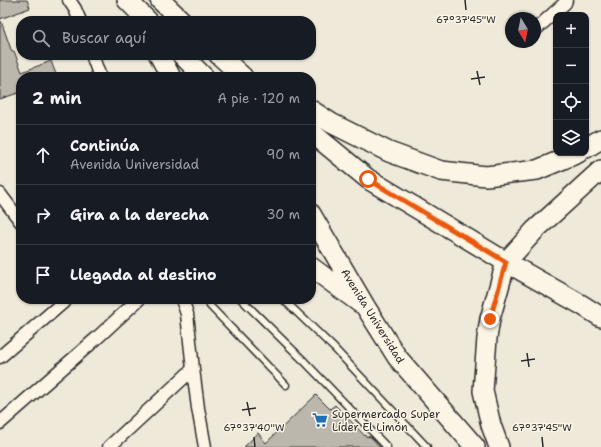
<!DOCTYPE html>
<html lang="es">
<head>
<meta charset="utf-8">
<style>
	:root { --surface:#171b24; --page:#20242c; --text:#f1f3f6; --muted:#9ea1a6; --line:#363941 }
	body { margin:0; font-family:"Shantell Sans",sans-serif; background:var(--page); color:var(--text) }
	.controls { position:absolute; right:12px; top:12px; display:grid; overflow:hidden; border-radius:8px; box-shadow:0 1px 3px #0004 }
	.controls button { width:36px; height:36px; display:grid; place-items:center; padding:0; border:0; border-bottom:1px solid var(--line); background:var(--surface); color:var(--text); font:20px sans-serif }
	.compass { position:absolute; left:505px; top:12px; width:36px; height:36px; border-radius:50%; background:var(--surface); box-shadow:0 1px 3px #0004; rotate:170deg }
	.stop { position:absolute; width:12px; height:12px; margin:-9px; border:3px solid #ea580c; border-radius:50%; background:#fff }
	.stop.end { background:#ea580c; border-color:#fff; box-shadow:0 1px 4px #0008 }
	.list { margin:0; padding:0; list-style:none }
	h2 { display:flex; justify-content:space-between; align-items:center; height:52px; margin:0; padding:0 16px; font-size:17px }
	h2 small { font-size:13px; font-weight:400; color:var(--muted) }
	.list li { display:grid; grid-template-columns:26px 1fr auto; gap:12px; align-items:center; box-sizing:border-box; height:60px; padding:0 16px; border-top:1px solid var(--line) }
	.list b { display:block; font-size:15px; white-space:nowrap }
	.list p { margin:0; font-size:13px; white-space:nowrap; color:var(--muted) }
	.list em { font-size:13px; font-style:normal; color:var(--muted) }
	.icon { flex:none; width:22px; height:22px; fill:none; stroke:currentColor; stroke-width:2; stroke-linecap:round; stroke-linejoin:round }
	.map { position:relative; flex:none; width:601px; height:447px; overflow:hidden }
	.search { position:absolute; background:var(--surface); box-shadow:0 1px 3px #0004; left:16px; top:16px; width:300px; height:44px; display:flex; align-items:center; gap:10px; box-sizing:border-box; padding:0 14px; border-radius:16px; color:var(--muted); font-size:15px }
	.panel { position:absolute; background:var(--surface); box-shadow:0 1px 3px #0004; left:16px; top:72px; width:300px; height:232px; border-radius:16px }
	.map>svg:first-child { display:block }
</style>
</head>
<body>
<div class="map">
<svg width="601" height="447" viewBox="0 0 601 447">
	<rect width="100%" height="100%" fill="#efe9da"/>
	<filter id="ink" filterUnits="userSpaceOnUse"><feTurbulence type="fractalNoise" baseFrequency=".025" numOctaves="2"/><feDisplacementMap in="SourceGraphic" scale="8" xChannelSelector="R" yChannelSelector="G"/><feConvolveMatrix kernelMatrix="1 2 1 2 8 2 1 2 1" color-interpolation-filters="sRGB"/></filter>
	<g filter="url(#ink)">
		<!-- building -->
		<path fill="#bcb7ac" stroke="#2b2b2b" d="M0 0H27L30 8 0 19Z
			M0 21H1L12 52 14 51 22 72 51 61 57 77H21V92L0 99Z
			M316 395 330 409 335 405 365 436 371 437 380 447H244L258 433 266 443Z"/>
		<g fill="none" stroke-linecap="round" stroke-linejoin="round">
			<defs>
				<path id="lane" d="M208 299 210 306 286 385
					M241 299 305 362 387 447
					M283 299 334 348 427 447"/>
				<path id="street" d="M69 0 75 9 80 21
					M535 30 565 3 566 0
					M92 55 100 77
					M0 194 21 222
					M182 299 187 314 193 369 198 408 205 447
					M0 357 67 299
					M0 423 98 337 139 299
					M109 447 193 369"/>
				<path id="primary" d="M127 0 148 21
					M160 0 182 21
					M159 55 171 77
					M182 55 204 77
					M219 55 243 77
					M311 110 331 123 389 152 441 171 486 176 537 170 578 153
					M311 132 368 179 506 262 582 305 601 317
					M586 148 601 139
					M311 214 365 306 397 357 475 447
					M311 267 360 303
					M499 447 491 425 483 391 487 338 490 319 506 262 535 230 601 170"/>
			</defs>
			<!-- lane casing -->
			<use href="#lane" stroke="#2b2b2b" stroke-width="9"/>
			<!-- street casing -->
			<use href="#street" stroke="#2b2b2b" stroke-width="15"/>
			<!-- primary casing -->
			<use href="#primary" stroke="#2b2b2b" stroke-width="22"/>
			<!-- lane -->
			<use href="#lane" stroke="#fcf5e5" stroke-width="6"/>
			<!-- street -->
			<use href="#street" stroke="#fcf5e5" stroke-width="12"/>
			<!-- primary -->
			<use href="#primary" stroke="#fcf5e5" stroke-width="19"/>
		</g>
	</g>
	<g fill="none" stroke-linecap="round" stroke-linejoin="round" filter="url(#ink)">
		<!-- route -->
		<path stroke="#ea580c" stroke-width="5" d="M368 179 506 262 490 319"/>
	</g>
	<!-- ticks -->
	<path fill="none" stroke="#2b2b2b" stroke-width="1.5" d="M465 0 466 10M477 71 480 85M471 79 485 77M527 353 529 367M521 361 535 359M247 402 250 416M242 410 256 408M254 437 255 447M542 437 543 447"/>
	<!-- icons -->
	<defs>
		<symbol id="supermarket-bare" viewBox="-9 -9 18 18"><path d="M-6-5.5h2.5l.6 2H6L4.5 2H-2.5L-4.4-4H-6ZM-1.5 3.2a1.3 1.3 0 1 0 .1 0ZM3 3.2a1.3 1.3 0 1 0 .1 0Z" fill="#1f6fb2" stroke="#fcf5e5" stroke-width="2.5" paint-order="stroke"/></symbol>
	</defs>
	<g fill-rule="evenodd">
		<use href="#supermarket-bare" x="309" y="409" width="22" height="22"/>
	</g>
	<g text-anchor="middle" stroke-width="3" stroke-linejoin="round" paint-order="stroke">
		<!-- street labels -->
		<g font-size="11" fill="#2b2b2b" stroke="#fcf5e5">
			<text transform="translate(373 316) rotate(58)" y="4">Avenida Universidad</text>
		</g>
		<!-- poi labels -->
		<g font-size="11" fill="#2b2b2b" stroke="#fcf5e5" text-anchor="start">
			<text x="332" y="418">Supermercado Super<tspan x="332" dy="13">Líder El Limón</tspan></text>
		</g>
	</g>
	<g font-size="10" text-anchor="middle" fill="#2b2b2b" stroke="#fcf5e5" stroke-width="3" stroke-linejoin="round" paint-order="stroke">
		<text x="466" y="23">67°37'45"W</text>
		<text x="254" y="431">67°37'40"W</text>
		<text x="542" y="431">67°37'45"W</text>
	</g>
</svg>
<div class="controls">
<button>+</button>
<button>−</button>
<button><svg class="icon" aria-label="locate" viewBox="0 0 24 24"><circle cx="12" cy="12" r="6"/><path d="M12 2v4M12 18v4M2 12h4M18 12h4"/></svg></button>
<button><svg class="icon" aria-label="layers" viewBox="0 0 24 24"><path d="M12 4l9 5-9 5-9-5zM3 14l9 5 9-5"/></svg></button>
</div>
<svg class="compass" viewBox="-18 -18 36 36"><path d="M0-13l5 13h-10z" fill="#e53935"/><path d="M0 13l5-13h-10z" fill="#9ea1a6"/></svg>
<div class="stop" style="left:368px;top:179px"></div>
<div class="stop end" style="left:490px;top:319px"></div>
<div class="search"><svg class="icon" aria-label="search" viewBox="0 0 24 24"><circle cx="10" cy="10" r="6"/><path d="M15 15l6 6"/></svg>Buscar aquí</div>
<section class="panel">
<h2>2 min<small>A pie · 120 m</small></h2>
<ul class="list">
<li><svg class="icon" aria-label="ahead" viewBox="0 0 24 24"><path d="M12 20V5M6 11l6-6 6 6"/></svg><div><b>Continúa</b><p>Avenida Universidad</p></div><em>90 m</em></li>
<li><svg class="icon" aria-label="right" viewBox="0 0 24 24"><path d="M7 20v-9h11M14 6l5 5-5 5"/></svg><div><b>Gira a la derecha</b></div><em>30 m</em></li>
<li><svg class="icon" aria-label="arrive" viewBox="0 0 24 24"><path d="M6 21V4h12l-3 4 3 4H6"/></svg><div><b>Llegada al destino</b></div></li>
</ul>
</section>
</div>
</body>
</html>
